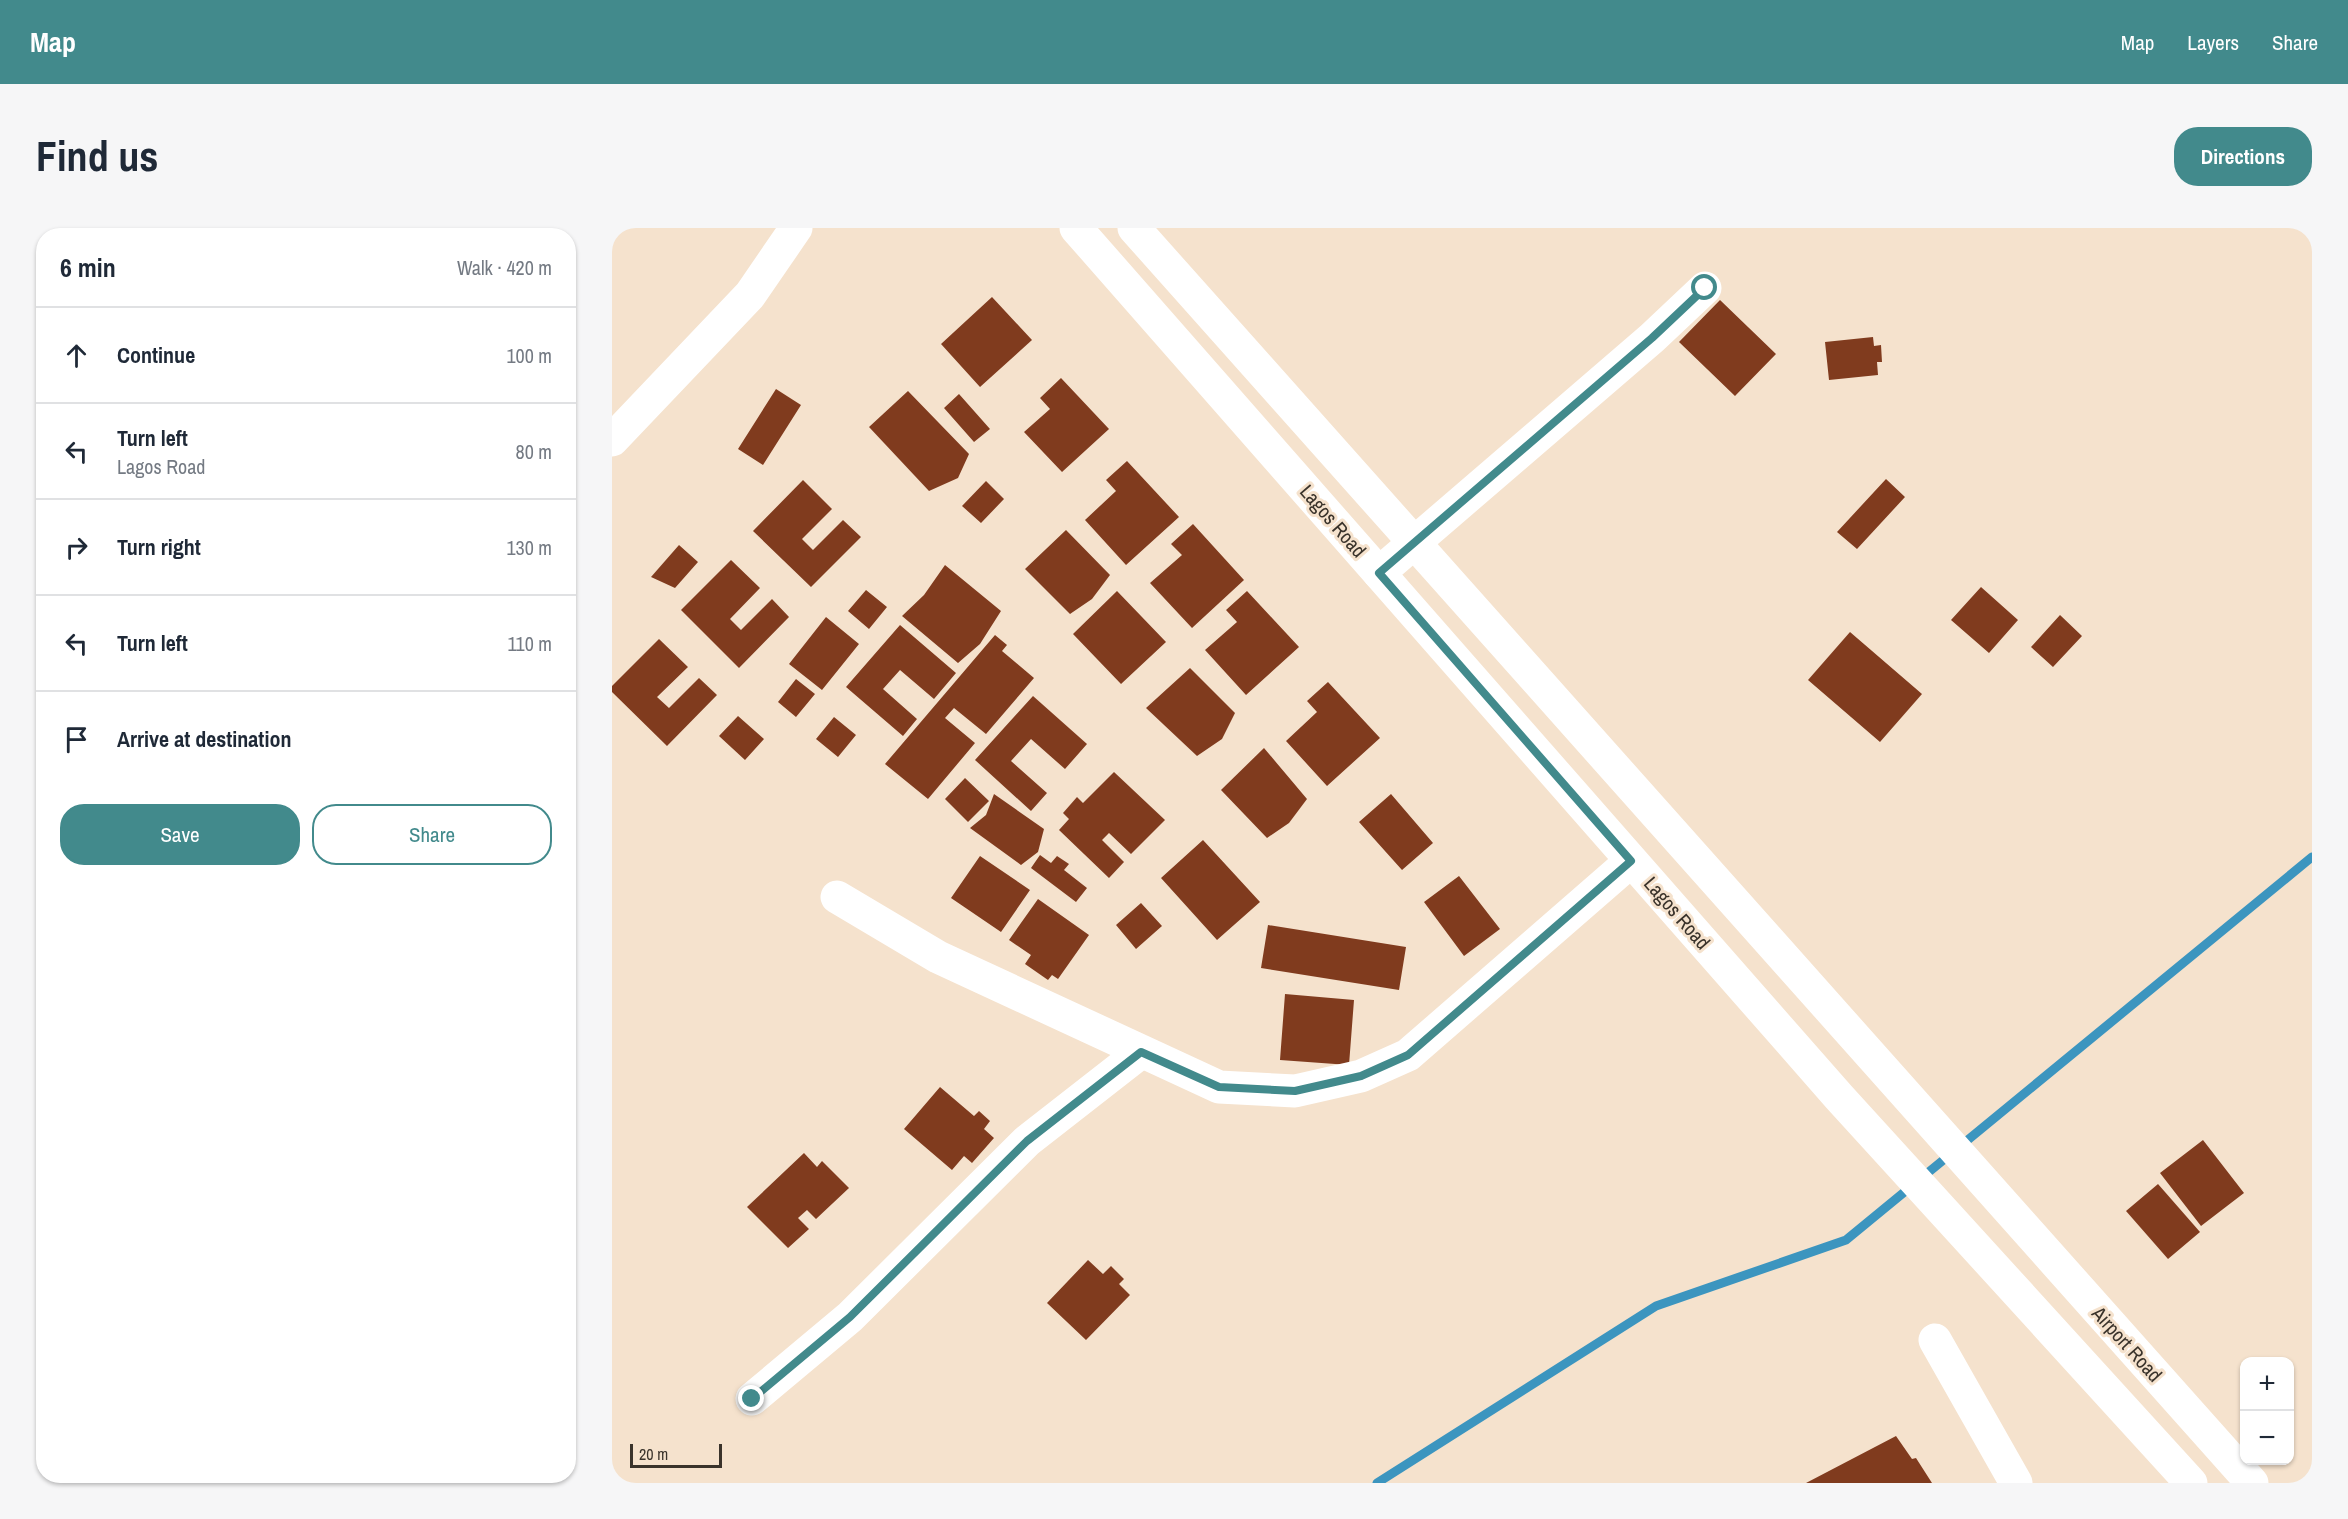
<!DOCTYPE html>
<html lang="en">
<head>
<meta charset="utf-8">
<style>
	:root { --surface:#fff; --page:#f6f6f7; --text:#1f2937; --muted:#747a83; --line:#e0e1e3; --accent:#428a8c }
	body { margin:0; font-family:"Archivo Narrow",sans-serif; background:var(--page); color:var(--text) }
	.controls { position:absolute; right:18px; bottom:18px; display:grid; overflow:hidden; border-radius:12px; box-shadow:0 2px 4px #0004 }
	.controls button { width:54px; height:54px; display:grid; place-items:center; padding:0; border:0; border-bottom:2px solid var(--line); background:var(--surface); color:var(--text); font:30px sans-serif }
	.scale { position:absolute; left:18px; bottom:15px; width:92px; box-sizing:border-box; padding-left:6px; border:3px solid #3a332b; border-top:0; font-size:16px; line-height:21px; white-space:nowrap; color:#3a332b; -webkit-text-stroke:4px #f5e2cd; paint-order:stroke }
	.stop { position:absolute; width:18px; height:18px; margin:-14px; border:4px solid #428a8c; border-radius:50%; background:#fff }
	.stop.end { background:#428a8c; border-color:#fff; box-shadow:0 2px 6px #0008 }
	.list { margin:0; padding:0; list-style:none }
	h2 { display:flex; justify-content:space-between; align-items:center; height:78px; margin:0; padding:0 24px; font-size:26px }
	h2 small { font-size:20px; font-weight:400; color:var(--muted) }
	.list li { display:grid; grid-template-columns:39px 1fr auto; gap:18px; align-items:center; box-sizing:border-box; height:96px; padding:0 24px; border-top:2px solid var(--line) }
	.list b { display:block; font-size:22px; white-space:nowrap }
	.list p { margin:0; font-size:20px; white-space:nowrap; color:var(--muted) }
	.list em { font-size:20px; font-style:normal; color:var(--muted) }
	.actions { display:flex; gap:12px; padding:18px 24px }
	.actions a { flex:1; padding:14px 0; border:2px solid var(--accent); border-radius:24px; text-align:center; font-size:21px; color:var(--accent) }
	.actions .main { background:var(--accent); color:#fff }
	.icon { flex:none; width:33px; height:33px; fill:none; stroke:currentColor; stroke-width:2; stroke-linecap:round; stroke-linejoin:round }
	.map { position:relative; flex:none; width:1700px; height:1255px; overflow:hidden; border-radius:24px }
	header { display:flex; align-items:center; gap:36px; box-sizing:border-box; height:84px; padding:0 30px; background:var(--accent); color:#fff }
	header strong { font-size:28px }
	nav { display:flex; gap:33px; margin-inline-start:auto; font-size:21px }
	.intro { display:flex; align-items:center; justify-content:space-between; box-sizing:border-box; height:144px; padding:0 36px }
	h1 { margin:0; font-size:42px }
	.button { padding:15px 27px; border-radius:24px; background:var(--accent); color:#fff; font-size:21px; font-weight:700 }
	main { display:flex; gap:36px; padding:0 36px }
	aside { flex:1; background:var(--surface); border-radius:24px; box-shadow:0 2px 4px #0004 }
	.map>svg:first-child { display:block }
</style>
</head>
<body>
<header>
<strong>Map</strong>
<nav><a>Map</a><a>Layers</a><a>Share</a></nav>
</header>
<div class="intro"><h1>Find us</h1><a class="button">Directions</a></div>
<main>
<aside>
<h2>6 min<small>Walk · 420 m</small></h2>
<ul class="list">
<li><svg class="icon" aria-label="ahead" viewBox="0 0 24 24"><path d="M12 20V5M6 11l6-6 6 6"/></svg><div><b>Continue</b></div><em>100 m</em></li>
<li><svg class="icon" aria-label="left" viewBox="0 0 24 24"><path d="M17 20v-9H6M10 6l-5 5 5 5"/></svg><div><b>Turn left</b><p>Lagos Road</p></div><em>80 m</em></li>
<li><svg class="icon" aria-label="right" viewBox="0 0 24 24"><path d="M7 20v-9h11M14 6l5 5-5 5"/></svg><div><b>Turn right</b></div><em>130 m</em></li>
<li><svg class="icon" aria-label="left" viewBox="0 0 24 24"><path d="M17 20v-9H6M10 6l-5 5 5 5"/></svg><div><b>Turn left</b></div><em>110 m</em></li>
<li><svg class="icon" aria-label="arrive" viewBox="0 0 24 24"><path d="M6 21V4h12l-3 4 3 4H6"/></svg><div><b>Arrive at destination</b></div></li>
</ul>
<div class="actions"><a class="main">Save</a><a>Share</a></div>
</aside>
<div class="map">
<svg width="1700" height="1255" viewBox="0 0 1700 1255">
	<rect width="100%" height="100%" fill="#f5e2cd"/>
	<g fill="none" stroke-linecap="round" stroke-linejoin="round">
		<!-- stream -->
		<path stroke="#3c95bf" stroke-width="9" d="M765 1255 1044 1078 1234 1012 1700 629"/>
	</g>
	<!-- building -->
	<path fill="#803b1e" d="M380 69 420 112 368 159 329 116Z
		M1108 72 1164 126 1123 168 1067 114Z
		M1261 109 1262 118 1269 117 1270 134H1265L1266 147 1217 152 1213 114Z
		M449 150 497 201 450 244 412 204 438 181 428 170Z
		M164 161 189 177 151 237 126 221Z
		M296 163 357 226 346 250 317 263 257 199Z
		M347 166 378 201 362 214 332 180Z
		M515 233 567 289 514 337 473 292 504 263 494 252Z
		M1274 251 1293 269 1245 321 1225 304Z
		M191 252 220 281 190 311 201 322 231 292 249 309 199 359 141 303Z
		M374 253 392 271 369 295 350 278Z
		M581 296 632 352 580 400 538 355 570 327 559 316Z
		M454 302 498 347 480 371 458 386 413 341Z
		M67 317 86 334 63 360 39 349Z
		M119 332 148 360 118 391 129 402 160 371 177 389 127 440 69 382Z
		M333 337 389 383 368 416 346 435 290 388 312 367Z
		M1369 359 1406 392 1377 425 1339 392Z
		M254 362 275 379 257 401 236 383Z
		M505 363 554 414 509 456 461 406Z
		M635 363 687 419 634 467 593 422 625 394 614 382Z
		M1448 387 1470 408 1441 439 1419 419Z
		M214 389 247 416 210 462 177 436Z
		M288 397 344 445 322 471 288 442 271 461 305 491 291 508 234 459Z
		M1238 404 1310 466 1268 514 1196 452Z
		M383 407 395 417 390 423 422 450 374 506 342 480 333 490 363 515 316 571 273 536Z
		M47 411 76 439 45 469 57 480 87 450 105 467 55 518 0 464V458Z
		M578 440 623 485 610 511 585 528 534 480Z
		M184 451 203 466 184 489 166 474Z
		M716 454 768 510 715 558 674 513 705 484 695 473Z
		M421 468 475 516 453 541 419 511 399 533 435 565 419 583 363 532Z
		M126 488 152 511 133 532 107 508Z
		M222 489 244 507 226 529 204 511Z
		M652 520 695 571 677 595 655 610 609 562Z
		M502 544 553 592 519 626 497 605 490 612 512 634 497 650 447 602 457 591 451 585 465 569 471 575Z
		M353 550 377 573 356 594 333 571Z
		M382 566 432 601 426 624 409 637 358 600 374 587Z
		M779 566 821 615 790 642 747 594Z
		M591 612 648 674 605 712 549 650Z
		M428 627 439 635 445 628 457 636 452 642 475 660 464 674 419 640Z
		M368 628 418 662 389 704 339 670Z
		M847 648 888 701 852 728 812 674Z
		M426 671 477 707 446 751 440 747 436 752 413 736 419 727 397 712Z
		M529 675 550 698 524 721 504 697Z
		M656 697 794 719 787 762 649 740Z
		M673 766 742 772 737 837 668 832Z
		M328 859 362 888 367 883 378 893 372 901 382 910 360 935 352 928 340 942 292 901Z
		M1591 912 1632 965 1589 998 1548 945Z
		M192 925 205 939 210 933 237 960 204 991 195 982 186 990 197 1001 176 1020 135 979Z
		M1546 956 1588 1004 1556 1031 1514 983Z
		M476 1032 491 1046 499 1038 512 1051 507 1056 518 1067 474 1112 435 1075Z
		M1284 1208 1300 1231 1304 1230 1320 1255H1194Z"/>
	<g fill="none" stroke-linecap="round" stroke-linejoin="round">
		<!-- minor -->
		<path stroke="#fff" stroke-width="33" d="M0 212 138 67 184 0
			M767 345 1040 110 1093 60
			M225 669 326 729 607 859 683 863 749 848 796 827 1019 633
			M1323 1112 1404 1255
			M140 1171 238 1089 415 913 529 824"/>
		<!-- secondary -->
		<path stroke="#fff" stroke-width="33" d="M464 0 1227 869 1579 1255
			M522 0 1640 1255"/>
	</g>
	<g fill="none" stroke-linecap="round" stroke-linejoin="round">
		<!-- route -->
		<path stroke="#428a8c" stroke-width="8" d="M140 1171 238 1089 415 913 529 824 607 859 683 863 749 848 796 827 1019 633 767 345 1040 110 1093 60"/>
	</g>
	<g text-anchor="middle" stroke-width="6" stroke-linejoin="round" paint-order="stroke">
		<!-- street labels -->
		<g font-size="20" fill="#3a332b" stroke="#f5e2cd">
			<text transform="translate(721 293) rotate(49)" y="7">Lagos Road</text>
			<text transform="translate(1065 685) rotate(49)" y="7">Lagos Road</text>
			<text transform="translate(1515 1116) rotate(48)" y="7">Airport Road</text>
		</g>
	</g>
</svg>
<div class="controls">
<button>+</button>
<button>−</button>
</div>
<div class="scale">20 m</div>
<div class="stop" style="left:1093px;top:60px"></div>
<div class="stop end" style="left:140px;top:1171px"></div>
</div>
</main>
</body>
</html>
